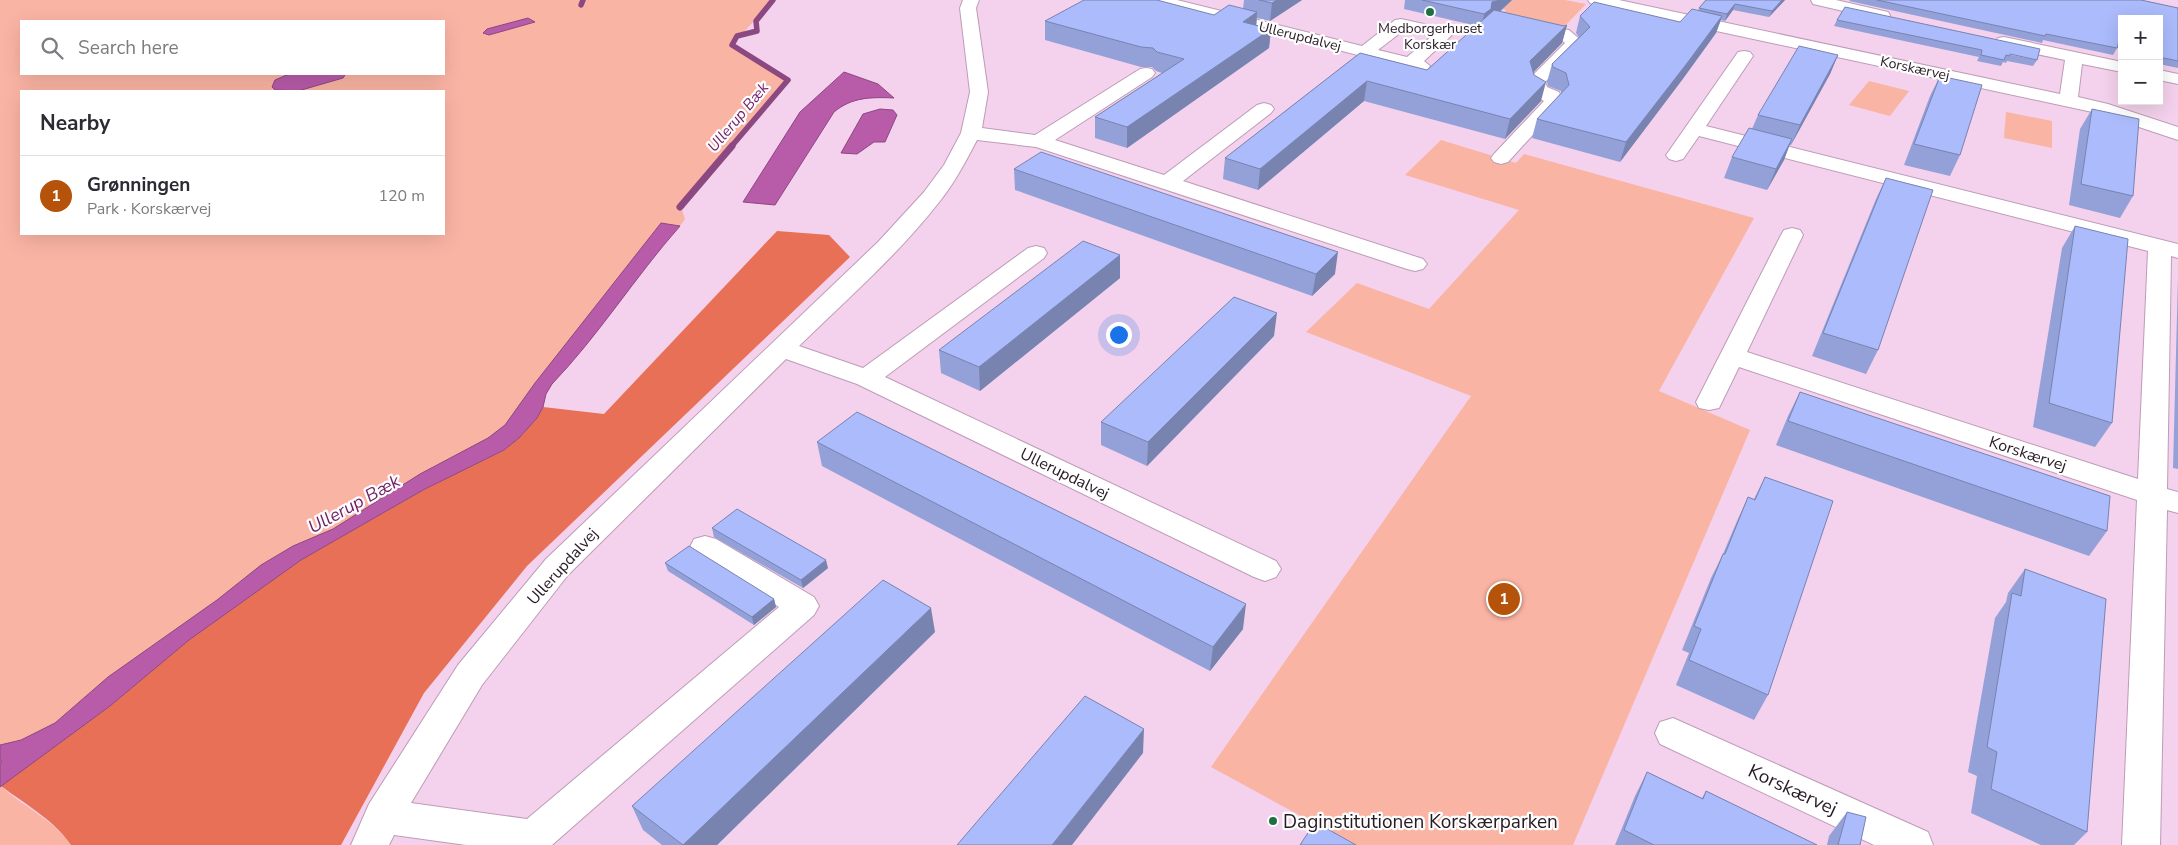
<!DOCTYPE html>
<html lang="en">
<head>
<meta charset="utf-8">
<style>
	:root { --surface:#fff; --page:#f7f7f7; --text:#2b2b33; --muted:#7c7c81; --line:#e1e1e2; --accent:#b45309 }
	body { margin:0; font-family:"Nunito Sans",sans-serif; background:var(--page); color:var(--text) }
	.controls { position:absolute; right:15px; top:15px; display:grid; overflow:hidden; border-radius:0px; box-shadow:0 5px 20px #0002 }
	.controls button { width:45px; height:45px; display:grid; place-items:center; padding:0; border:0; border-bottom:1px solid var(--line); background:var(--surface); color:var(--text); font:25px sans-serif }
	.you { position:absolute; left:1118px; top:334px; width:18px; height:18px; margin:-12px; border:4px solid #fff; border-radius:50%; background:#1a73e8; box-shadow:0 0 0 8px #1a73e833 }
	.badge { display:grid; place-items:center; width:32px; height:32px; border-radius:50%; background:var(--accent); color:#fff; font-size:16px; font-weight:700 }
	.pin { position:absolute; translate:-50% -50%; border:2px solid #fff; box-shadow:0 1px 5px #0006 }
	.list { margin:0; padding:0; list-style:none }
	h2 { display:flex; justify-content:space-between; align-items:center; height:65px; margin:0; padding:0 20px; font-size:21px }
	h2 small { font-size:16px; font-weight:400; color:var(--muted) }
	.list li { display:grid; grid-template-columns:32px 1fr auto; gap:15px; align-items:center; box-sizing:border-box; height:80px; padding:0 20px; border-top:1px solid var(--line) }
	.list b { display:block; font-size:19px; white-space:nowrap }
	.list p { margin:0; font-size:16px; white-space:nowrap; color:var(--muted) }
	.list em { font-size:16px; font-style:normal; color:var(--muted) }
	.icon { flex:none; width:28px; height:28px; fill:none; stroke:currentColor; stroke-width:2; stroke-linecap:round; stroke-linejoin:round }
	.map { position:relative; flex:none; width:2178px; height:845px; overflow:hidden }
	.search { position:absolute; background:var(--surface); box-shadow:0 5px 20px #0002; left:20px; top:20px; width:425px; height:55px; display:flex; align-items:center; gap:12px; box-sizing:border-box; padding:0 18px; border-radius:0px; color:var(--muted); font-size:19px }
	.panel { position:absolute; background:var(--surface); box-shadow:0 5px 20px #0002; left:20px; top:90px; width:425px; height:145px; border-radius:0px }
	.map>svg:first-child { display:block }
</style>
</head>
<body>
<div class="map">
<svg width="2178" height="845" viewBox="0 0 2178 845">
	<rect width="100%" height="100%" fill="#f4d1ec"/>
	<!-- green -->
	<path fill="#fab4a4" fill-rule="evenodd" d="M0 0H773L732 45 788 80 681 207 685 219C676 233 663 244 653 257 620 301 589 344 552 384L546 394 543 407 390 511 301 560 110 706 1 786C23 807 53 819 71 845H0ZM21 21H444V74H21ZM21 91H444V234H21Z
		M1496 0H1565L1586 4 1563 28 1503 13 1506 10 1497 7Z
		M1869 81 1909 91 1890 116 1849 105Z
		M2006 112 2052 121V148L2004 138Z
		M1441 140 1516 163 1524 154 1754 218 1659 391 1750 430 1573 845H1354L1211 767 1471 396 1306 332 1357 283 1429 309 1519 210 1405 175Z"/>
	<!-- forest -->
	<path fill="#e77056" d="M777 231 829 235 850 257 527 566 424 693 341 845H71C54 820 25 804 1 786L110 706 189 640 301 560 423 490 504 450 519 438 537 418 543 407 604 414Z"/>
	<!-- water -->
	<path fill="#b85ba9" stroke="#8c4881" d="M528 18 535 22 489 35 483 33 487 29Z
		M844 72 878 84 894 98C871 97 852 97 834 112L775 205 743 202 800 112Z
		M289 74H344L345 75 343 78 298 91 275 90 272 87 275 80Z
		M880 109 893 110 897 115 885 142H874L857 154 841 153 863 114Z
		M661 223 680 226C635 277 599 335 552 384L546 394 543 407 537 418 519 438 504 450 423 490 301 560 189 640 110 706 0 787V763L2 761H0V745L21 740 55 723 108 677 217 600 261 565 293 546 333 529 420 474 488 438 505 425 535 383Z"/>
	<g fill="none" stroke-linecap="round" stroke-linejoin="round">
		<!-- stream-far1 -->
		<path stroke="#8c4881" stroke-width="5.5" d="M581 5 583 0
			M730 148 788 80 732 45 737 36 757 31 756 21 773 0"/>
		<!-- stream -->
		<path stroke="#8c4881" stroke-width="7" d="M680 207 732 146"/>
		<defs>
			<path id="minor" d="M963 0H979L976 8 988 92 982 128 1035 135 1140 69 1146 68 1152 69 1155 73 1152 77 1055 140 1164 175 1257 105 1264 103 1271 105 1274 109 1271 113 1183 181 1423 259 1427 264 1423 269 1415 271 1407 269 1036 147 977 140C966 161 955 182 940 201 899 254 847 299 799 346L863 368 1028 248 1036 246 1044 248 1047 253 1044 258 885 377 1276 561 1281 569 1276 577 1265 581 1254 577 857 384 786 359 568 575 482 685 411 803 527 819 779 607 694 555 690 547 694 539 705 536 716 539 814 597 819 606 814 615 552 845H466L394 835 389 845H351L369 804 458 665 546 559 878 242 924 192 944 165 961 133 970 92 960 8Z
				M1150 0H1177L1362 46 1395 20 1401 19 1451 30 1453 34 1424 61 1430 66 1427 70 1421 71 1152 3ZM1404 30 1432 36 1407 57 1378 50Z
				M1588 0H1619L2060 94 2065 60 1998 46 1995 42 1998 38 2004 37 2122 62V72L2082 64 2078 97 2108 104 2178 127V140L2097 113 1596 5 1590 3Z
				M1811 0H1836L1888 12 1890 15 1888 18 1882 20 1813 4Z
				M1563 29 1569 30 1584 43 1545 82 1547 87 1559 92 1563 102 1508 162 1501 164 1494 162 1491 158 1494 154 1544 101 1531 94 1527 81 1565 43 1555 34 1557 30Z
				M1744 51 1750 52 1753 56 1706 126 2178 244V258L2171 256 2167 489 2178 492V513L2167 510 2160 845H2122L2137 500 1739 367 1719 408 1709 410 1699 408 1696 402 1781 235 1784 230 1792 228 1800 230 1803 235 1747 352 2138 479 2148 251 1699 136 1683 159 1676 161 1669 159 1666 155 1669 151 1738 52Z
				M2159 70 2178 74V84L2159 80Z
				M1673 718 1928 832 1933 845H1874L1660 744 1655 733 1660 722Z"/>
		</defs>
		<!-- minor casing -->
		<use href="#minor" stroke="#bd9cb6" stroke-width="2"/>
		<!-- minor -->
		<use href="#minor" fill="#fff" fill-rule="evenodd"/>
	</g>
	<!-- wall -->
	<path fill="#93a1d8" d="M1244 0H1302L1270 21 1257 18 1256 25 1271 29 1269 48 1127 148 1095 138V117L1162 73 1156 71 1152 67H1141L1045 40V21L1214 15 1243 9Z
		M1405 0H1512L1500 12 1564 26 1567 25 1562 43 1533 72 1541 101 1505 139 1364 101 1258 190 1223 179 1225 158 1360 53 1427 70 1477 26 1404 9Z
		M1706 0H1785L1769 17 1733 10 1725 21 1721 20 1716 33 1682 80 1620 162 1532 138 1537 119 1561 93V91L1548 86 1547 82 1552 64 1579 37 1576 33 1580 16 1680 22 1698 11 1699 8Z
		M1850 0H2141L2178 8V68L2159 64V19H2122V49L2117 48 2113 55 2043 40 2042 43 1849 1Z
		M1837 20 2037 60 2033 66 2007 61 2006 63 2003 62 2001 66 1977 61 1979 57 1834 26Z
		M1838 55 1830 74 1791 145H1789L1784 160 1767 190 1724 178 1732 157 1752 129 1758 115Z
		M1940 76 1960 155 1950 176 1904 165 1930 96Z
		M2092 109 2133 196 2120 218 2069 205 2080 129Z
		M1014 169 1335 274 1312 296 1015 190Z
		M1886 178 1878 350 1866 374 1812 356 1876 199Z
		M2075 226 2112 423 2095 447 2033 427 2062 248Z
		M1120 255V278L980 391 941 373 939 350Z
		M2178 277V469L2173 468Z
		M1274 336 1147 466 1101 445V422Z
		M1800 392 2107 531 2089 556 1776 445 1788 416Z
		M817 442 1243 629 1210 671 822 466Z
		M1765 477 1768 695 1754 720 1676 685 1689 653 1682 650 1711 578 1723 554 1737 521 1748 497 1754 499Z
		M712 528 828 568 803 588 714 537Z
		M665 563 774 599 776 607 754 625 668 571Z
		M2025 569 2087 832 2074 845H2041L1971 813 1977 776 1968 772 1995 618 2006 602 2008 593Z
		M935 632 717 845H662L643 830 632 806Z
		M1647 772 1702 798 1706 791 1817 845H1615L1635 796Z
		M1847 812 1860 845H1827L1829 836Z"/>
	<!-- shaded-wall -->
	<path fill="#7883b0" d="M1277 0H1302L1270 21 1272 3Z
		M1501 0H1512L1482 27 1484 14 1492 2Z
		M1782 0H1785L1769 17 1772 11Z
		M1735 4 1733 10 1725 21 1727 14Z
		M1257 12 1256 31 1243 22Z
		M1722 16 1716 33 1682 80 1620 162 1626 142Z
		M1567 25 1562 43 1526 80 1530 61Z
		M1271 29 1269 48 1127 148V127Z
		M1838 55 1830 74 1791 145 1800 125Z
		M1367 81 1364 101 1258 190 1260 169Z
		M1546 82 1541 101 1505 139 1510 119Z
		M1792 139 1784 160 1767 190 1776 169Z
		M1338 252 1335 274 1312 296 1316 274Z
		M1120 255V278L980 391 979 367Z
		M1277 313 1274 336 1147 466 1148 442Z
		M826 560 828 568 803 588 801 580Z
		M774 599 776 607 754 625 752 617Z
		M1246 604 1243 629 1210 671 1213 647Z
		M931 608 935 632 717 845H683Z
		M1144 729 1143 753 1072 845H1052Z"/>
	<!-- building -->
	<path fill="#abbbfb" stroke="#7883b0" d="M1084 0H1157L1214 15 1229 5 1257 12 1243 22 1271 29 1127 127 1095 117 1184 59 1157 52 1153 48 1141 47 1045 21Z
		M1259 0H1277L1272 3Z
		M1422 0H1501L1492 2 1491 9 1484 14Z
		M1706 0H1782L1772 11 1735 4 1727 14 1699 8Z
		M1877 0H2141L2178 8V61L2159 57V19H2122V41H2119L2117 48 2046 34 2045 36Z
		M1594 2 1680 22 1692 9 1722 16 1688 62 1626 142 1537 119 1569 85 1566 73 1553 67 1552 64 1590 27 1580 16Z
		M1845 7 2040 49 2037 60 2010 54 2009 56 2006 55 2004 60 1981 55 1982 50 1837 20Z
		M1494 10 1564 26 1567 25 1530 61 1534 75 1546 82 1510 119 1367 81 1260 169 1225 158 1360 53 1427 70Z
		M1799 46 1838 55 1800 125 1758 115Z
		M1940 76 1982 85 1960 155 1914 144Z
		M2092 109 2139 119 2133 196 2081 184Z
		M1749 128 1792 139 1776 169 1732 157Z
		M1041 152 1338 252 1316 274 1014 169Z
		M1886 178 1933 190 1878 350 1823 333Z
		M2075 226 2128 239 2112 423 2049 403Z
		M1083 241 1120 255 979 367 939 350Z
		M1234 297 1277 313 1148 442 1101 422Z
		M1800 392 2110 496 2107 531 1788 421Z
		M857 412 1246 604 1213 647 817 442Z
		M1765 477 1833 501 1768 695 1689 660 1701 629 1694 626 1723 554H1725L1748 497 1755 500Z
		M737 509 826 560 801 580 712 528Z
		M689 546 774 599 752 617 665 563Z
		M2025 569 2106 599 2087 832 1991 789 1997 752 1987 747 2012 593 2021 596Z
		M883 580 931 608 683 845 632 806Z
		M1085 696 1144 729 1052 845H957Z
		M1647 772 1703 799 1706 791 1817 845H1654L1624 830Z
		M1847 812 1866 817 1860 845H1838Z
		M1315 822 1356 845H1300Z"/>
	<!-- markers -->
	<g fill="#1e7041" stroke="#fefefe" stroke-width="2">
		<circle cx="1430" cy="12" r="5"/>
		<circle cx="1273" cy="821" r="5"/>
	</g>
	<g text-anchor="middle" stroke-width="4.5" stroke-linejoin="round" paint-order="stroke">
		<!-- far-poi labels -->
		<g font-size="14" fill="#271a24" stroke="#fefefe">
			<text x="1430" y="33">Medborgerhuset<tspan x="1430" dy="16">Korskær</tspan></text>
		</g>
		<!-- far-street labels -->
		<g font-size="14" fill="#271a24" stroke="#fefefe">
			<text transform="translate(1300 36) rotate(14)" y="5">Ullerupdalvej</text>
			<text transform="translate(1915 68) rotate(12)" y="5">Korskærvej</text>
		</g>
		<!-- far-water labels -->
		<g font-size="15" font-style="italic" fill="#711b66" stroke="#fefefe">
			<text transform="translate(738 117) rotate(-50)" y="5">Ullerup Bæk</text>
		</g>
		<!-- street labels -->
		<g font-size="16" fill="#271a24" stroke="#fefefe">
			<text transform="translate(2028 453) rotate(18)" y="6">Korskærvej</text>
			<text transform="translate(1065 473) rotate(26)" y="6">Ullerupdalvej</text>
			<text transform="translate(562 566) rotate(-48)" y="6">Ullerupdalvej</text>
		</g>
		<!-- water labels -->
		<g font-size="18" font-style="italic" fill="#711b66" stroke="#fefefe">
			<text transform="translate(354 504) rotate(-29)" y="6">Ullerup Bæk</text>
		</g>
		<!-- near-street labels -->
		<g font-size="19" fill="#271a24" stroke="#fefefe">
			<text transform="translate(1793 789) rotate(25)" y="7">Korskærvej</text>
		</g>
		<!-- near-poi labels -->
		<g font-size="19" fill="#271a24" stroke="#fefefe" text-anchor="start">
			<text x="1283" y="828">Daginstitutionen Korskærparken</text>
		</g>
	</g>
</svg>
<div class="controls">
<button>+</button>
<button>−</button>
</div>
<div class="you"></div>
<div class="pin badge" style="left:1504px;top:599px">1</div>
<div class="search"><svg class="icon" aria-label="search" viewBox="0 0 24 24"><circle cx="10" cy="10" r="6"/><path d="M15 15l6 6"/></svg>Search here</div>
<section class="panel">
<h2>Nearby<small></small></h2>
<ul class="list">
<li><span class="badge">1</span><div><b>Grønningen</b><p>Park · Korskærvej</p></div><em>120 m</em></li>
</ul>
</section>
</div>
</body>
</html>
